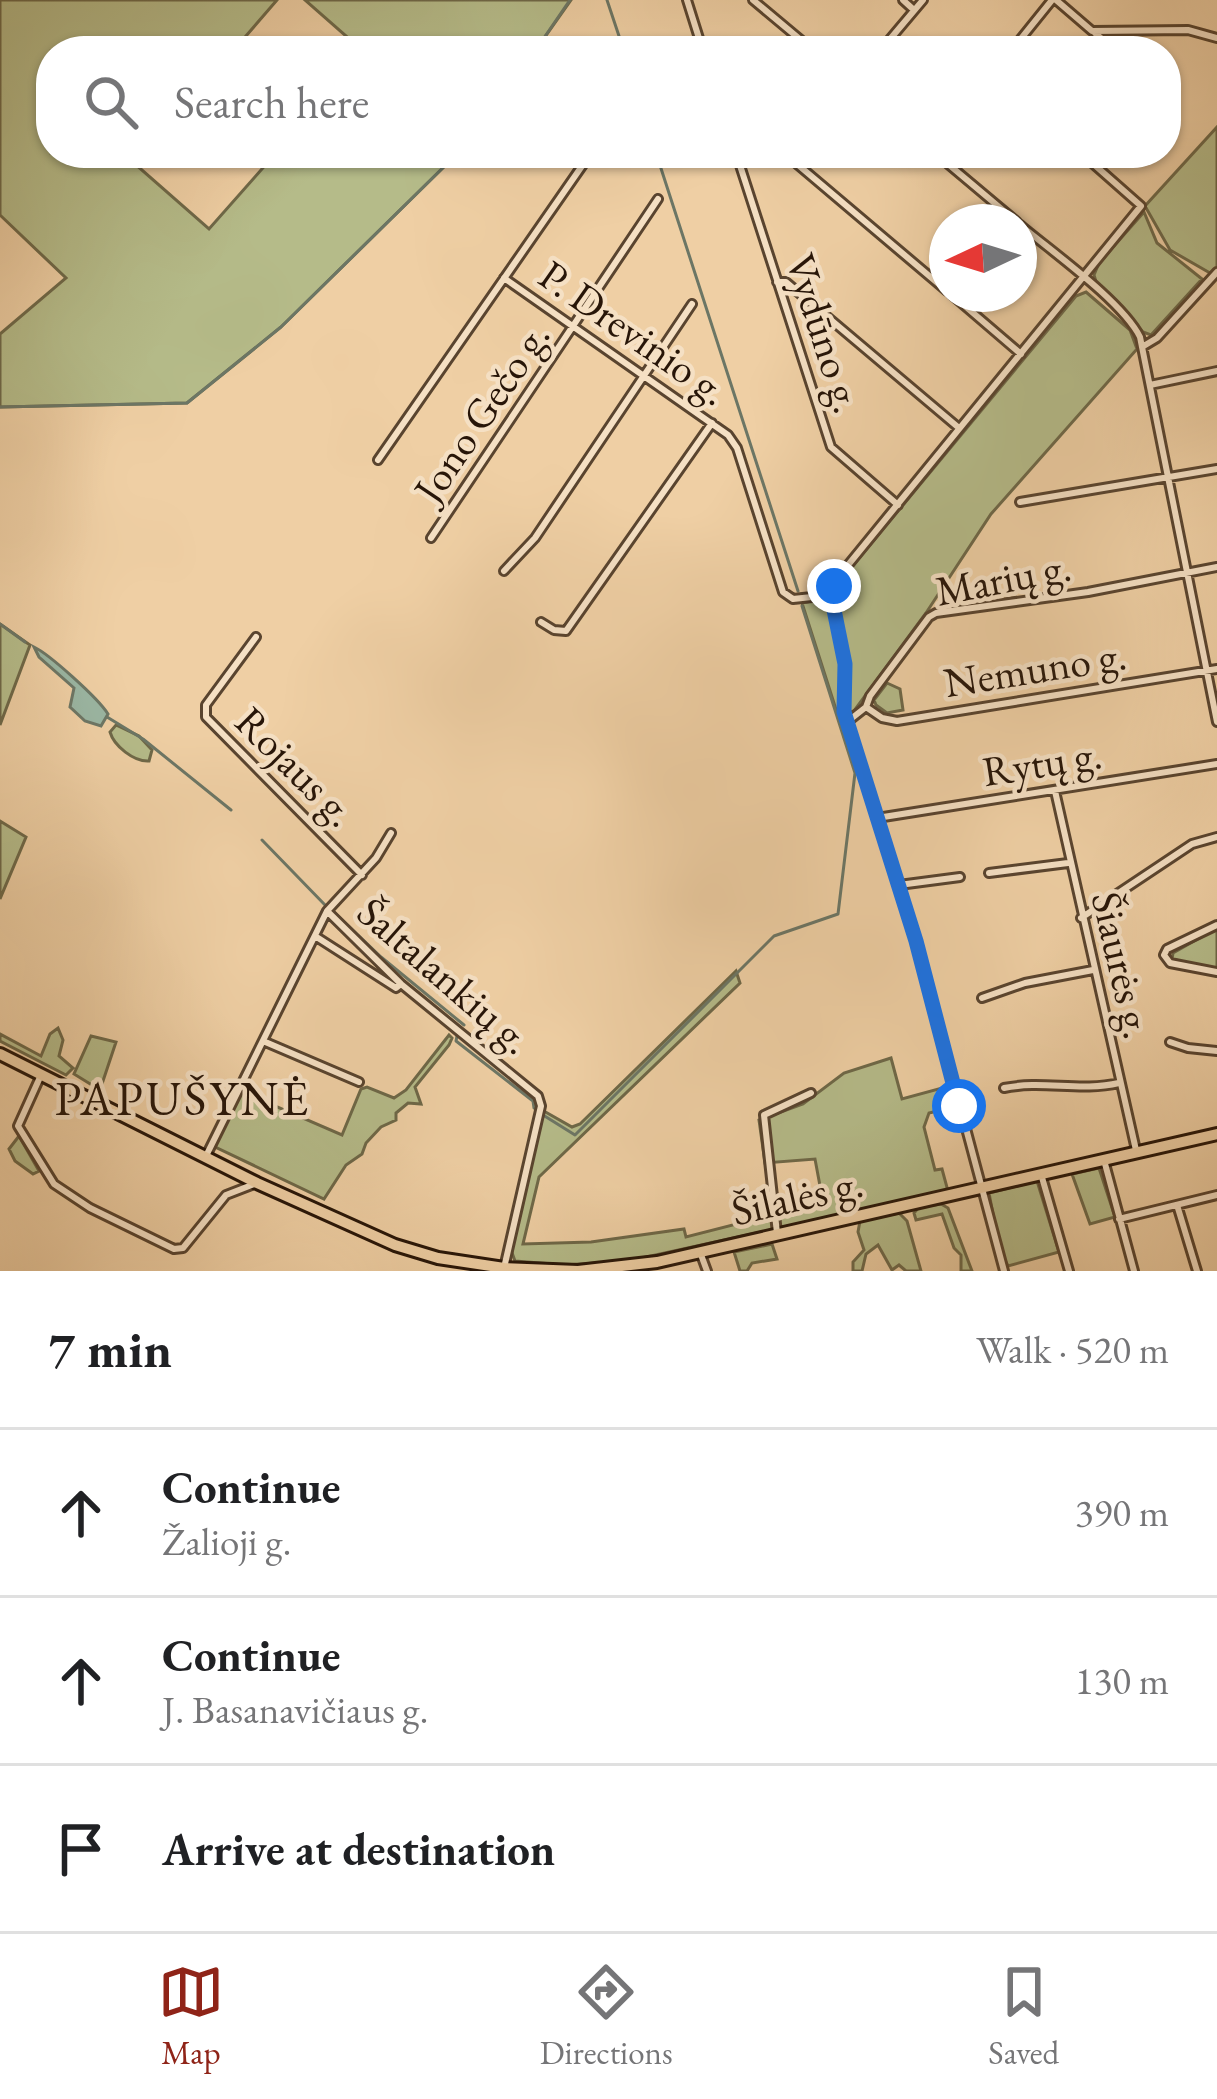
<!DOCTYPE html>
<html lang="en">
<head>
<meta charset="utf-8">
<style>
	:root { --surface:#fff; --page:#f6f6f6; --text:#202124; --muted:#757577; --line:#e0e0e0; --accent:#8f2418 }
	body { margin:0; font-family:"EB Garamond",serif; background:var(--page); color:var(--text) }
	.compass { position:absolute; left:929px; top:204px; width:108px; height:108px; border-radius:50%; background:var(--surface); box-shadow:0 3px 9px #0004; rotate:266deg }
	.stop { position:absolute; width:36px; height:36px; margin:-27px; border:9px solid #1a73e8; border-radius:50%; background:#fff }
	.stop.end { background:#1a73e8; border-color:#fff; box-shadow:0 3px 12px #0008 }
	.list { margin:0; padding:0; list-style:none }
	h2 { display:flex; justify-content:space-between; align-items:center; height:156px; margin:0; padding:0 48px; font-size:51px }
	h2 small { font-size:39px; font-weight:400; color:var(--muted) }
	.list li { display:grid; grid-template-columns:78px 1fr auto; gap:36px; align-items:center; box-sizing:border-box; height:168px; padding:0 48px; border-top:3px solid var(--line) }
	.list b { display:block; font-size:45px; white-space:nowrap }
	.list p { margin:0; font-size:39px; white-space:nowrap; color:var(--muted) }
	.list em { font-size:39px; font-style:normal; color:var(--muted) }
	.icon { flex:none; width:66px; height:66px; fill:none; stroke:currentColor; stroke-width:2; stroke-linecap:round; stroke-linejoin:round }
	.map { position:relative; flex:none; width:1217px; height:1271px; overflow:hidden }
	.search { position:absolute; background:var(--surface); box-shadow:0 3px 9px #0004; left:36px; right:36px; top:36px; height:132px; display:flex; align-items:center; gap:30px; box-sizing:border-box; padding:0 42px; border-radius:48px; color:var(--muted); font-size:45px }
	.sheet { height:660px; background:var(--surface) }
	nav { display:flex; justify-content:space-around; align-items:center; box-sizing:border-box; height:168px; border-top:3px solid var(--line); background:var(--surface); font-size:33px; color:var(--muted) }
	nav a { display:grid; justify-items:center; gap:6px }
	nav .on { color:var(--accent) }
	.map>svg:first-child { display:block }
</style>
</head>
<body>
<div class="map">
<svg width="1217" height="1271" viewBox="0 0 1217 1271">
	<rect width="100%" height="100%" fill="#efcfa4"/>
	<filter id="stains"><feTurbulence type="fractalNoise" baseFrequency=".00167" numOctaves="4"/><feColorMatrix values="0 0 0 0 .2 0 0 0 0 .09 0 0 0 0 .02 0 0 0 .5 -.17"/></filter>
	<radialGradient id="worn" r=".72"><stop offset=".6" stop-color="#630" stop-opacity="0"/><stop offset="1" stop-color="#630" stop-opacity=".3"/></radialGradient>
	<!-- green -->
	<path fill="#b5bb89" stroke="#6e6848" stroke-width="3" d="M0 0H277L233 51H51V153H143L135 164 209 229 276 153H458L281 327 187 403 0 407V334L66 278 0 215Z
		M305 0H571L535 51H363Z
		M1217 127V268L1210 273 1170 250 1145 206Z
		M1144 212 1157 243 1202 279 1151 335 1143 332 1097 285 1094 275 1099 263Z
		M1086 292 1130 330 1137 349 991 514 926 613 854 711 849 712 848 666 836 598 841 580 1076 296Z
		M822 599 830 606C838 644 845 685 840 722L802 603Z
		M0 624 30 645 0 725Z
		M887 683 900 689 903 710 887 713 876 705 874 700Z
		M116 725 139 736 152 750 149 761C134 762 114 746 110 732Z
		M0 821 26 837 0 899Z
		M1217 928V970L1172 959 1173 953Z
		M736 971 740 983 539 1177 523 1244 591 1242 684 1229 686 1237 823 1202 815 1159 765 1163 759 1120 803 1104 844 1073 891 1058 902 1099 953 1085 959 1106 929 1113 924 1127 935 1170 942 1169 948 1191 628 1261 565 1265 515 1261 511 1250 542 1110 572 1127 580 1124Z
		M58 1028 63 1040 59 1056 73 1068 66 1075 0 1041V1034L41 1056 50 1034Z
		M449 1035 452 1038 449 1045 415 1087 421 1104 408 1103 396 1113V1120L381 1127 366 1143 362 1154 346 1165 324 1199 211 1145 238 1090 342 1135 361 1089 367 1087 394 1098 406 1090Z
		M91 1036 116 1042 100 1090 74 1074Z
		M19 1136 39 1171 33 1174 15 1161 9 1149Z
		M1099 1168 1115 1217 1090 1224 1072 1174Z
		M1037 1181 1059 1252 1008 1266 1000 1251 989 1193Z
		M941 1204 948 1208 972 1271H961V1255L954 1248 942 1214 916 1220 914 1213 919 1207Z
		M899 1213 907 1221 921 1271H906L899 1265 892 1270 878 1245 866 1254 862 1271H853V1262L864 1250 858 1232 860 1221Z
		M772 1244 777 1259 752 1263 747 1271H740L734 1252Z"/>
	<!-- water -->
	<path fill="#9ab6a3" stroke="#6c7665" stroke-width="3" d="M34 647C49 654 98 698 108 714L101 726 85 721 70 707 74 688 39 657Z"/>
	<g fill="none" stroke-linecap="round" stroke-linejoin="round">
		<!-- stream -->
		<path stroke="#6c7665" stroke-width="3" d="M607 0 624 51
			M535 51 570 0
			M656 153 798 591
			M0 407 187 403 281 327 458 153
			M0 624 25 642
			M107 717 143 739 231 810
			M262 840 326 906
			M335 913 381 957 464 1025
			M457 1036 456 1041 533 1101 534 1108
			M543 1115 575 1135 774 936 838 914 855 773 802 606"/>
		<defs>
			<path id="street" d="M687 0 703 51
				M753 0 814 51
				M903 0 914 10
				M1056 0 1092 31 1188 30 1217 38
				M1095 33 1116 51
				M880 51 923 0
				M1011 51 1052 0
				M736 153 831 447 898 505
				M784 153 947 291
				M935 153 1017 222
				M1019 224C1051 251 1122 301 1140 337L1217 722
				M504 278 728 435 737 448 783 592 793 599 831 595
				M777 282H786L959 428
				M951 294 1021 354
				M1142 347 1157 338 1217 272
				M1150 385 1217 371
				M378 460 591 153
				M1020 502 1217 469
				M431 538 658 199
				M504 571 535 538 692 304
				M541 622 554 630 566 631 712 423
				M256 637 206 705V717L362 875
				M866 707 882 718 897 721 1217 669
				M847 722 866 707 870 696 929 617 936 613 1088 592 1217 567
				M1055 791 1136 1150
				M877 818 1217 764
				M391 833 376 858 327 911 401 984 538 1096 541 1106 504 1268
				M989 873 1068 863
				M899 885 960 877
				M1081 918 1192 844 1217 837
				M1217 925 1167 949 1164 955 1170 963 1217 972
				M315 936 396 988 401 984
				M982 998 1025 983 1093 970
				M263 1041 359 1082
				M1170 1042 1188 1048 1217 1051
				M41 1075 18 1126 54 1184 90 1208 174 1249 183 1248 226 1195 257 1183
				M1004 1088C1043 1080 1080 1092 1119 1083
				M206 1156 327 911
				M1104 1160 1134 1271
				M1041 1174 1069 1271
				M1177 1205 1197 1271
				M1119 1219 1217 1195
				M777 1233 764 1115 811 1093
				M700 1252 707 1271
				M1004 1271 916 941 844 712 845 663 831 595 844 570 1141 206 1081 153"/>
			<path id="primary" d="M0 1054 257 1183 395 1245 438 1258 504 1268 578 1271 657 1262 1217 1134"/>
		</defs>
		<!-- street casing -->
		<use href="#street" stroke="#59442f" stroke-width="12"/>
		<!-- primary casing -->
		<use href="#primary" stroke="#271508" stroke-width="16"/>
		<!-- street -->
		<use href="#street" stroke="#f5e0c4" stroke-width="6"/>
		<!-- primary -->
		<use href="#primary" stroke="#efcfa4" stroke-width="10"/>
	</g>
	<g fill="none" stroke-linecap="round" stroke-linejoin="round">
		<!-- route -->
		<path stroke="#1a73e8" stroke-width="15" d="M834 586 831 595 845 664 844 712 916 941 959 1106"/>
	</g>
	<g text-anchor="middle" stroke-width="9" stroke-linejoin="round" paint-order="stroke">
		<!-- street labels -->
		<g font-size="42" fill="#271508" stroke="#f5e0c4">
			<text transform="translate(634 332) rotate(35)" y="15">P. Drevinio g.</text>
			<text transform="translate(825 333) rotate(72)" y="15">Vydūno g.</text>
			<text transform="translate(481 412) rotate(-56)" y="15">Jono Gečo g.</text>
			<text transform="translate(1003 578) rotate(-11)" y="15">Marių g.</text>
			<text transform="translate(1035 668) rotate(-9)" y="15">Nemuno g.</text>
			<text transform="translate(1042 762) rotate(-9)" y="15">Rytų g.</text>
			<text transform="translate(296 766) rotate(45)" y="15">Rojaus g.</text>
			<text transform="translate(1123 965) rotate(77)" y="15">Šiaurės g.</text>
			<text transform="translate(445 975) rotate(41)" y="15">Šaltalankių g.</text>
			<text transform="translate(797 1196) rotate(-13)" y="15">Šilalės g.</text>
		</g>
		<!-- quarter labels -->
		<g font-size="48" letter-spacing="3" fill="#271508" stroke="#f5e0c4">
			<text x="183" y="1115">PAPUŠYNĖ</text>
		</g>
	</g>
	<rect width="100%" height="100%" filter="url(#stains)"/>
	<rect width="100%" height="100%" fill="url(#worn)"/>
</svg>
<svg class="compass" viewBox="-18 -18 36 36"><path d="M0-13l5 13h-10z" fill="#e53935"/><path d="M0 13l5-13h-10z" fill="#757577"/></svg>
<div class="stop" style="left:959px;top:1106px"></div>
<div class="stop end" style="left:834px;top:586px"></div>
<div class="search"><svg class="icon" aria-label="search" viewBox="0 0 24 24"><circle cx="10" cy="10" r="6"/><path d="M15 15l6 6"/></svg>Search here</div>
</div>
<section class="sheet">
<h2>7 min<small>Walk · 520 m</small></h2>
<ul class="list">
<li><svg class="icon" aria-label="ahead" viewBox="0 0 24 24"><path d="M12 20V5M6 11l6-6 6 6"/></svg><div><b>Continue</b><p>Žalioji g.</p></div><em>390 m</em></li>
<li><svg class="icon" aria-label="ahead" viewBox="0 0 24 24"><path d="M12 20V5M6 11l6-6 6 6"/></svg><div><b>Continue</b><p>J. Basanavičiaus g.</p></div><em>130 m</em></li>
<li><svg class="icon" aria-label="arrive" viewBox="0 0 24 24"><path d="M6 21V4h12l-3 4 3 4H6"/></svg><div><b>Arrive at destination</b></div></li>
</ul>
</section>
<nav>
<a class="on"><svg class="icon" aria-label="map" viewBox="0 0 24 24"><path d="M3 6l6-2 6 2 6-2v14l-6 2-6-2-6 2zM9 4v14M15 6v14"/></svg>Map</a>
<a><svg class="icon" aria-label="directions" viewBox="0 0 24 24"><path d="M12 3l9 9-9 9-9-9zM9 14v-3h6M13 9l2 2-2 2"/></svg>Directions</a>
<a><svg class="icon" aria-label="saved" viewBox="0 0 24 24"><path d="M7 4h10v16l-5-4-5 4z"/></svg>Saved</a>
</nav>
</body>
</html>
